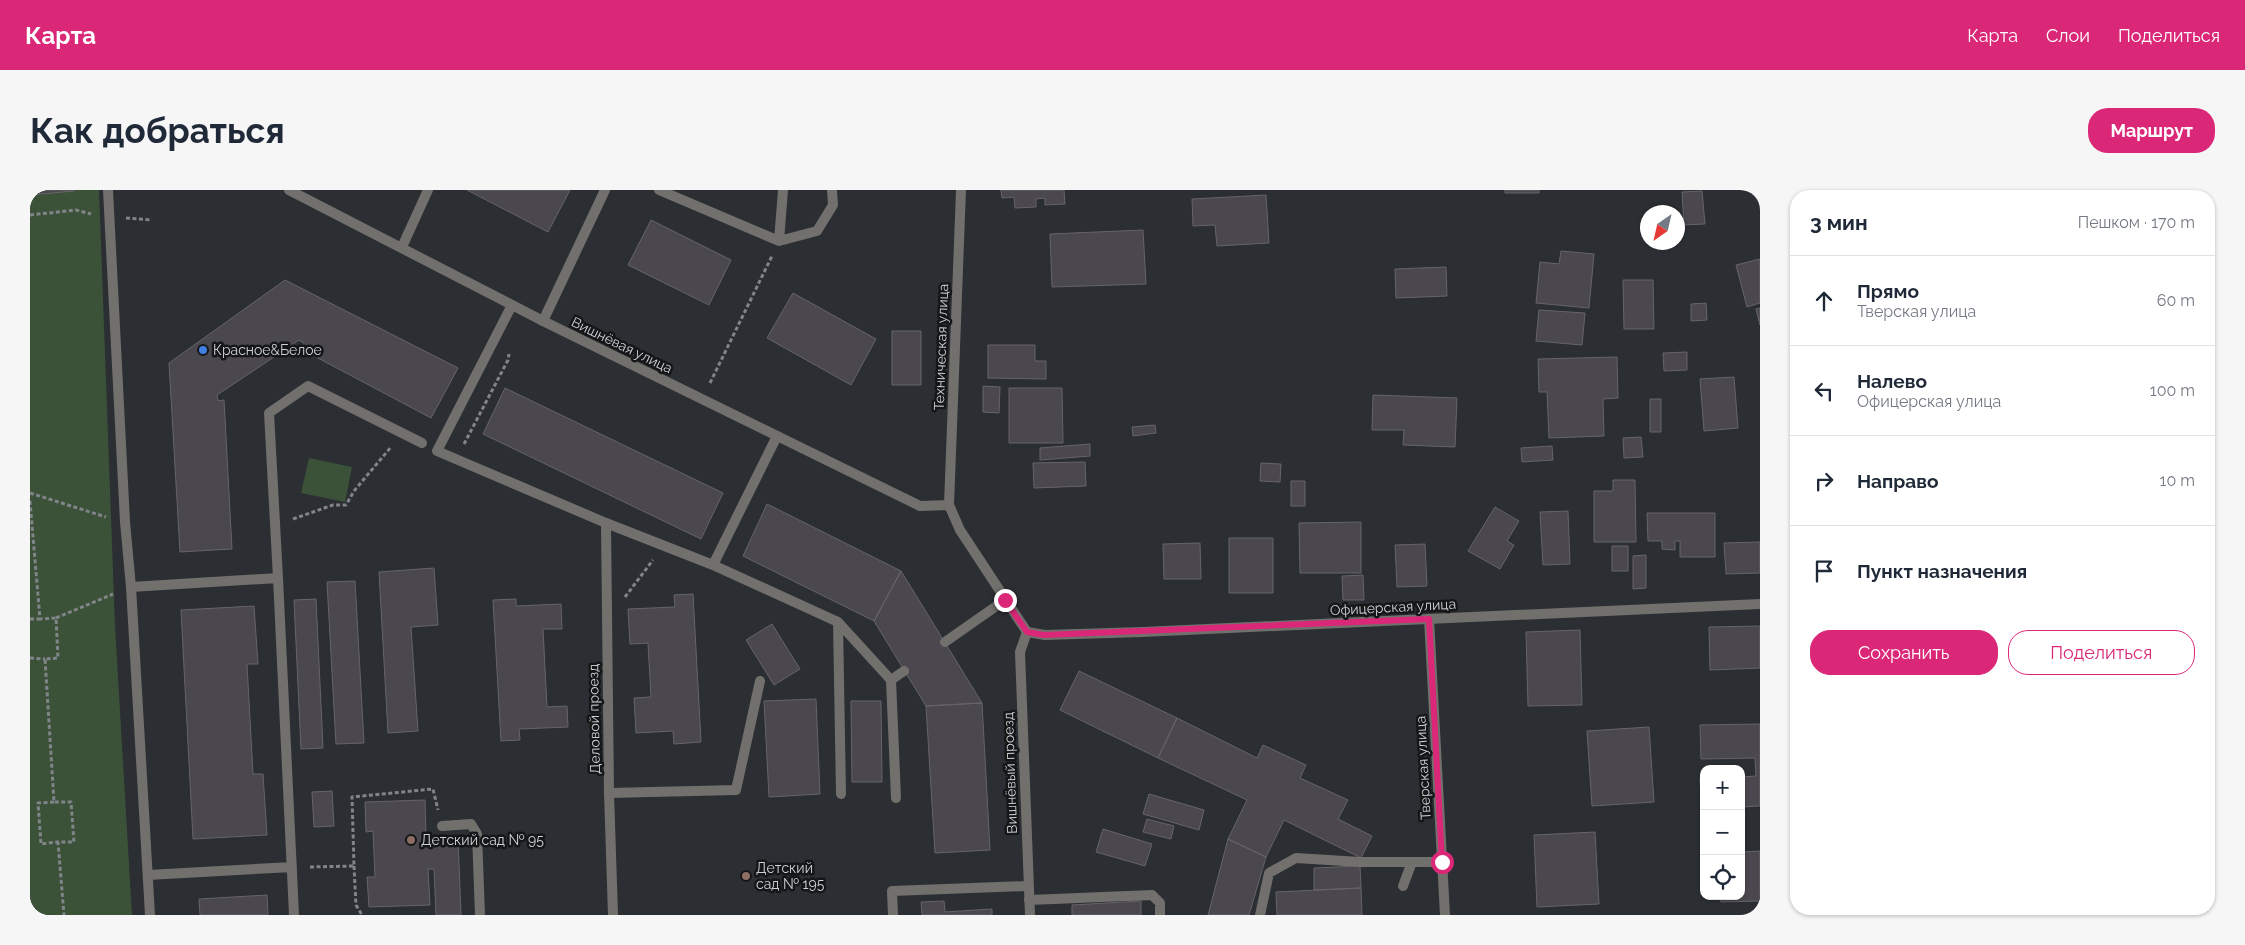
<!DOCTYPE html>
<html lang="ru">
<head>
<meta charset="utf-8">
<style>
	:root { --surface:#fff; --page:#f6f6f7; --text:#1f2937; --muted:#747a83; --line:#e0e1e3; --accent:#db2777 }
	body { margin:0; font-family:Raleway,sans-serif; background:var(--page); color:var(--text) }
	.controls { position:absolute; right:15px; bottom:15px; display:grid; overflow:hidden; border-radius:10px; box-shadow:0 1px 4px #0004 }
	.controls button { width:45px; height:45px; display:grid; place-items:center; padding:0; border:0; border-bottom:1px solid var(--line); background:var(--surface); color:var(--text); font:25px sans-serif }
	.compass { position:absolute; left:1610px; top:15px; width:45px; height:45px; border-radius:50%; background:var(--surface); box-shadow:0 1px 4px #0004; rotate:214deg }
	.stop { position:absolute; width:15px; height:15px; margin:-11px; border:4px solid #db2777; border-radius:50%; background:#fff }
	.stop.end { background:#db2777; border-color:#fff; box-shadow:0 1px 5px #0008 }
	.list { margin:0; padding:0; list-style:none }
	h2 { display:flex; justify-content:space-between; align-items:center; height:65px; margin:0; padding:0 20px; font-size:21px }
	h2 small { font-size:16px; font-weight:400; color:var(--muted) }
	.list li { display:grid; grid-template-columns:32px 1fr auto; gap:15px; align-items:center; box-sizing:border-box; height:90px; padding:0 20px; border-top:1px solid var(--line) }
	.list b { display:block; font-size:19px; white-space:nowrap }
	.list p { margin:0; font-size:16px; white-space:nowrap; color:var(--muted) }
	.list em { font-size:16px; font-style:normal; color:var(--muted) }
	.actions { display:flex; gap:10px; padding:15px 20px }
	.actions a { flex:1; padding:11px 0; border:1px solid var(--accent); border-radius:20px; text-align:center; font-size:18px; color:var(--accent) }
	.actions .main { background:var(--accent); color:#fff }
	.icon { flex:none; width:28px; height:28px; fill:none; stroke:currentColor; stroke-width:2; stroke-linecap:round; stroke-linejoin:round }
	.map { position:relative; flex:none; width:1730px; height:725px; overflow:hidden; border-radius:20px }
	header { display:flex; align-items:center; gap:30px; box-sizing:border-box; height:70px; padding:0 25px; background:var(--accent); color:#fff }
	header strong { font-size:24px }
	nav { display:flex; gap:28px; margin-inline-start:auto; font-size:18px }
	.intro { display:flex; align-items:center; justify-content:space-between; box-sizing:border-box; height:120px; padding:0 30px }
	h1 { margin:0; font-size:35px }
	.button { padding:12px 22px; border-radius:20px; background:var(--accent); color:#fff; font-size:18px; font-weight:700 }
	main { display:flex; gap:30px; padding:0 30px }
	aside { flex:1; background:var(--surface); border-radius:20px; box-shadow:0 1px 4px #0004 }
	.map>svg:first-child { display:block }
</style>
</head>
<body>
<header>
<strong>Карта</strong>
<nav><a>Карта</a><a>Слои</a><a>Поделиться</a></nav>
</header>
<div class="intro"><h1>Как добраться</h1><a class="button">Маршрут</a></div>
<main>
<div class="map">
<svg width="1730" height="725" viewBox="0 0 1730 725">
	<rect width="100%" height="100%" fill="#2b2e33"/>
	<!-- park -->
	<path fill="#3b5239" d="M0 0H69L85 436 102 725H0Z
		M279 268 322 277 315 312 271 303Z"/>
	<!-- building -->
	<path fill="#4a484e" stroke="#666469" d="M0 0H44V1L0 5Z
		M437 0H540L518 42Z
		M971 0H1034L1035 14 1015 15V8L1006 9V17L985 18 984 7 972 8Z
		M1475 0H1509V3H1475Z
		M1672 1 1675 34 1654 35 1652 2Z
		M1236 5 1239 53 1187 56 1185 35 1163 36 1162 9Z
		M621 30 701 70 679 115 598 75Z
		M1113 40 1116 94 1022 97 1020 44Z
		M1531 61 1564 64 1559 118 1506 113 1510 72 1529 74Z
		M1730 69V113L1717 117 1706 75Z
		M1416 77 1417 106 1366 108 1365 79Z
		M255 90 428 178 401 228 271 159 274 153 269 150 259 157 187 205 188 211 194 210 202 359 150 362 139 173Z
		M1593 90H1623L1624 139H1594Z
		M763 103 846 149 821 195 737 148Z
		M1676 113 1677 130 1661 131V114Z
		M1730 118V135L1726 119Z
		M1509 120 1555 123 1552 155 1506 151Z
		M862 141H891V195H862Z
		M958 155H1005V171H1016V189L958 188Z
		M1657 162V180L1634 181 1633 163Z
		M1587 167 1588 208 1573 209 1574 246 1519 248 1517 202H1509L1508 169Z
		M1704 187 1708 238 1674 241 1670 189Z
		M953 196 970 197 969 223 953 222Z
		M475 198 693 303 671 349 453 244Z
		M979 198H1032L1033 253H979Z
		M1343 205 1427 208 1425 257 1373 255 1374 240H1342Z
		M1620 209H1631V242H1620Z
		M1125 235 1126 243 1103 246 1102 237Z
		M1611 247 1613 267 1594 268 1593 248Z
		M1060 254V266L1010 270V258Z
		M1522 256 1523 270 1492 272 1491 258Z
		M1055 272 1056 296 1004 298 1003 273Z
		M1231 273 1251 274 1250 292 1230 291Z
		M1583 290H1605L1606 352H1564V301H1583Z
		M1261 291H1275V316H1261Z
		M737 314 871 381 844 431 713 366Z
		M1465 317 1489 331 1477 351 1484 355 1470 379 1438 361Z
		M1538 321 1540 374 1513 375 1510 322Z
		M1617 323H1685V367H1650V351H1645V360L1632 359V351H1618Z
		M1331 332V383H1270L1269 333Z
		M1199 348H1243V403H1199Z
		M1730 352V383L1696 384 1694 353Z
		M1170 353 1171 389H1134L1133 354Z
		M1395 354 1397 396 1367 397 1365 355Z
		M1582 356H1598V381H1582Z
		M1616 365V398L1603 399V366Z
		M404 378 408 435 381 437 388 541 358 543 349 382Z
		M871 381 952 513 896 516 844 431Z
		M1333 385 1334 410H1313L1312 386Z
		M325 391 334 553 306 554 297 392Z
		M663 404 671 552 644 554 643 541 606 543 604 508 621 507 618 453 600 454 598 419 645 417 644 405Z
		M286 409 293 558 271 559 264 410Z
		M486 409V416L531 414 532 439H513L517 517 537 516 538 537 489 539 490 550 471 551 463 410Z
		M224 416 228 474H217L223 584H233L237 645 163 649 151 420Z
		M742 434 770 479 744 495 716 450Z
		M1730 436V478L1680 480 1679 437Z
		M1550 440 1552 515 1498 516 1496 442Z
		M1049 481 1147 528 1128 568 1030 520Z
		M786 509 790 604 739 607 734 511Z
		M821 511H851L852 592H822Z
		M952 513 960 660 905 663 896 516Z
		M1147 528 1227 568 1233 555 1276 575 1270 588 1318 610 1308 629 1342 646 1331 668 1254 630 1236 667 1198 649 1217 610 1128 568Z
		M1730 534V616L1711 617V587L1726 586 1725 568 1671 569 1670 535Z
		M1619 537 1624 612 1562 616 1557 541Z
		M1674 587V617H1671L1670 588Z
		M302 601 304 636 284 637 282 602Z
		M1119 604 1174 620 1169 640 1113 624Z
		M395 610 396 649 428 648 431 725H406L404 679H398L400 715 339 717 337 687H345L343 641 336 642 335 612Z
		M1117 629 1144 636 1141 649 1113 642Z
		M1073 639 1122 654 1115 676 1066 662Z
		M1565 642 1569 714 1507 717 1504 645Z
		M1198 649 1236 667 1219 725H1178Z
		M1730 661V711L1691 712 1690 706H1711V662Z
		M1330 676 1331 698 1284 700V678Z
		M1331 698 1332 725H1247L1246 702Z
		M237 705 238 725H170L169 709Z
		M914 711 915 722 962 719V725H892L891 712Z
		M1111 711V725H1042V715Z"/>
	<g fill="none" stroke-linecap="round" stroke-linejoin="round">
		<!-- path -->
		<path stroke="#818488" stroke-width="3" stroke-dasharray="4 2.5" stroke-linecap="butt" d="M0 25 46 20 61 24
			M96 28 121 30
			M680 193 742 66
			M434 254 478 170 479 164
			M0 303 76 327
			M0 311 10 429 26 428 28 468 15 469 24 612H41L44 652H28L34 725
			M263 329 303 315H316L324 301 361 257
			M595 407 623 370
			M26 428 83 404
			M0 429H10
			M0 468 15 469
			M24 612 8 613 11 654 28 652
			M324 676 326 715 332 725
			M280 677 324 676 322 607 403 599 408 620"/>
		<!-- lane -->
		<path stroke="#71706d" stroke-width="10" d="M629 0 749 51 787 41 803 15 802 0
			M749 51 753 0
			M372 57 398 0
			M482 115 407 261 576 333 683 375 808 432 861 490 874 481
			M513 131 575 0
			M683 375 747 246
			M248 388 264 725
			M101 397 248 388 239 223 278 196 392 253
			M808 432 811 604
			M915 452 975 410
			M861 490 866 608
			M579 603 706 600 730 491
			M412 636 441 634 447 644 450 725
			M118 685 262 677
			M1373 696 1382 672
			M999 710 1122 705 1130 713V725
			M863 725 862 701 998 696
			M1230 725 1239 683 1266 668 1330 672H1412"/>
		<!-- street -->
		<path stroke="#71706d" stroke-width="10" d="M78 0 95 332 101 397 120 725
			M259 0 513 131 890 316 919 315
			M931 0 919 315 930 340 997 442
			M576 333 579 603 583 725
			M1399 429 1415 725
			M997 442 1015 445 1112 442 1730 414
			M997 442 990 462 1000 725"/>
	</g>
	<g fill="none" stroke-linecap="round" stroke-linejoin="round">
		<!-- route -->
		<path stroke="#db2777" stroke-width="6" d="M975 410 997 442 1014 445 1399 429 1412 672"/>
	</g>
	<!-- markers -->
	<circle fill="#3f7fe0" stroke="#151618" stroke-width="2" cx="173" cy="160" r="5"/>
	<g fill="#8d6e63" stroke="#151618" stroke-width="2">
		<circle cx="381" cy="650" r="5"/>
		<circle cx="716" cy="686" r="5"/>
	</g>
	<g text-anchor="middle" stroke-width="5" stroke-linejoin="round" paint-order="stroke">
		<!-- street labels -->
		<g font-size="14" fill="#cfd1d4" stroke="#151618">
			<text transform="translate(592 155) rotate(26)" y="5">Вишнёвая улица</text>
			<text transform="translate(911 157) rotate(-88)" y="5">Техническая улица</text>
			<text transform="translate(1363 417) rotate(-3)" y="5">Офицерская улица</text>
			<text transform="translate(564 529) rotate(-91)" y="5">Деловой проезд</text>
			<text transform="translate(1393 578) rotate(-93)" y="5">Тверская улица</text>
			<text transform="translate(980 583) rotate(-92)" y="5">Вишнёвый проезд</text>
		</g>
		<!-- poi labels -->
		<g font-size="14" fill="#cfd1d4" stroke="#151618" text-anchor="start">
			<text x="183" y="165">Красное&amp;Белое</text>
			<text x="391" y="655">Детский сад № 95</text>
			<text x="726" y="683">Детский<tspan x="726" dy="16">сад № 195</tspan></text>
		</g>
	</g>
</svg>
<div class="controls">
<button>+</button>
<button>−</button>
<button><svg class="icon" aria-label="locate" viewBox="0 0 24 24"><circle cx="12" cy="12" r="6"/><path d="M12 2v4M12 18v4M2 12h4M18 12h4"/></svg></button>
</div>
<svg class="compass" viewBox="-18 -18 36 36"><path d="M0-13l5 13h-10z" fill="#e53935"/><path d="M0 13l5-13h-10z" fill="#747a83"/></svg>
<div class="stop" style="left:1412px;top:672px"></div>
<div class="stop end" style="left:975px;top:410px"></div>
</div>
<aside>
<h2>3 мин<small>Пешком · 170 m</small></h2>
<ul class="list">
<li><svg class="icon" aria-label="ahead" viewBox="0 0 24 24"><path d="M12 20V5M6 11l6-6 6 6"/></svg><div><b>Прямо</b><p>Тверская улица</p></div><em>60 m</em></li>
<li><svg class="icon" aria-label="left" viewBox="0 0 24 24"><path d="M17 20v-9H6M10 6l-5 5 5 5"/></svg><div><b>Налево</b><p>Офицерская улица</p></div><em>100 m</em></li>
<li><svg class="icon" aria-label="right" viewBox="0 0 24 24"><path d="M7 20v-9h11M14 6l5 5-5 5"/></svg><div><b>Направо</b></div><em>10 m</em></li>
<li><svg class="icon" aria-label="arrive" viewBox="0 0 24 24"><path d="M6 21V4h12l-3 4 3 4H6"/></svg><div><b>Пункт назначения</b></div></li>
</ul>
<div class="actions"><a class="main">Сохранить</a><a>Поделиться</a></div>
</aside>
</main>
</body>
</html>
